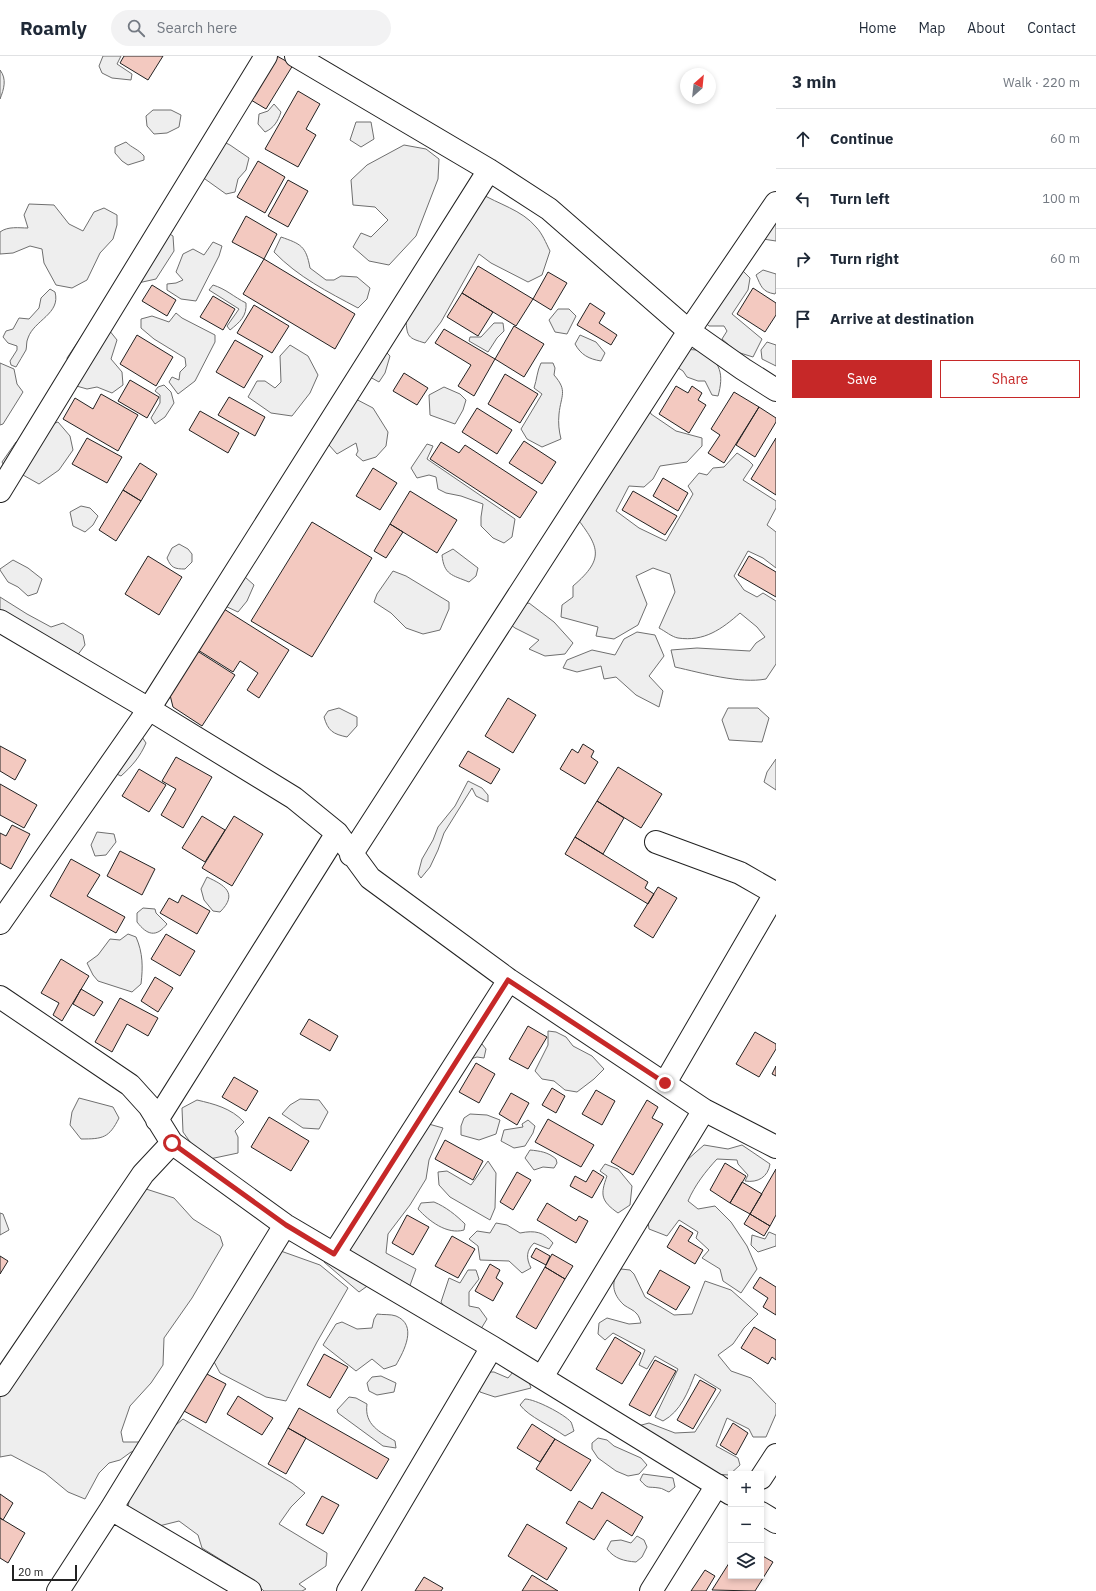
<!DOCTYPE html>
<html lang="en">
<head>
<meta charset="utf-8">
<style>
	:root { --surface:#fff; --page:#f2f2f3; --text:#1f2937; --muted:#747a83; --line:#e0e1e3; --accent:#c62828 }
	body { margin:0; font-family:"IBM Plex Sans",sans-serif; background:var(--page); color:var(--text) }
	.controls { position:absolute; right:12px; bottom:12px; display:grid; overflow:hidden; border-radius:0px; box-shadow:0 2px 6px #0003 }
	.controls button { width:36px; height:36px; display:grid; place-items:center; padding:0; border:0; border-bottom:1px solid var(--line); background:var(--surface); color:var(--text); font:20px sans-serif }
	.compass { position:absolute; left:680px; top:12px; width:36px; height:36px; border-radius:50%; background:var(--surface); box-shadow:0 2px 6px #0003; rotate:27deg }
	.scale { position:absolute; left:12px; bottom:10px; width:65px; box-sizing:border-box; padding-left:4px; border:2px solid #222; border-top:0; font-size:11px; line-height:14px; white-space:nowrap; color:#222; -webkit-text-stroke:3px #fff; paint-order:stroke }
	.stop { position:absolute; width:12px; height:12px; margin:-9px; border:3px solid #c62828; border-radius:50%; background:#fff }
	.stop.end { background:#c62828; border-color:#fff; box-shadow:0 1px 4px #0008 }
	.list { margin:0; padding:0; list-style:none }
	h2 { display:flex; justify-content:space-between; align-items:center; height:52px; margin:0; padding:0 16px; font-size:17px }
	h2 small { font-size:13px; font-weight:400; color:var(--muted) }
	.list li { display:grid; grid-template-columns:26px 1fr auto; gap:12px; align-items:center; box-sizing:border-box; height:60px; padding:0 16px; border-top:1px solid var(--line) }
	.list b { display:block; font-size:15px; white-space:nowrap }
	.list em { font-size:13px; font-style:normal; color:var(--muted) }
	.actions { display:flex; gap:8px; padding:12px 16px }
	.actions a { flex:1; padding:9px 0; border:1px solid var(--accent); border-radius:0px; text-align:center; font-size:14px; color:var(--accent) }
	.actions .main { background:var(--accent); color:#fff }
	.icon { flex:none; width:22px; height:22px; fill:none; stroke:currentColor; stroke-width:2; stroke-linecap:round; stroke-linejoin:round }
	.map { position:relative; flex:none; width:776px; height:1535px; overflow:hidden }
	header { display:flex; align-items:center; gap:24px; box-sizing:border-box; height:56px; padding:0 20px; background:var(--surface); border-bottom:1px solid var(--line) }
	header strong { font-size:19px }
	nav { display:flex; gap:22px; margin-inline-start:auto; font-size:14px }
	.search { width:280px; height:36px; background:var(--page); display:flex; align-items:center; gap:10px; box-sizing:border-box; padding:0 14px; border-radius:22px; color:var(--muted); font-size:15px }
	main { display:flex }
	aside { flex:1; background:var(--surface) }
	.map>svg:first-child { display:block }
</style>
</head>
<body>
<header>
<strong>Roamly</strong>
<div class="search"><svg class="icon" aria-label="search" viewBox="0 0 24 24"><circle cx="10" cy="10" r="6"/><path d="M15 15l6 6"/></svg>Search here</div>
<nav><a>Home</a><a>Map</a><a>About</a><a>Contact</a></nav>
</header>
<main>
<div class="map">
<svg width="776" height="1535" viewBox="0 0 776 1535">
	<rect width="100%" height="100%" fill="#fff"/>
	<!-- green -->
	<path fill="#eee" stroke="#6f6f6f" d="M103 0H121L117 8 132 18 131 24 112 22 102 17 99 10Z
		M0 14C7 23 4 33 0 43Z
		M274 48 281 56C278 65 274 72 265 76L258 68 259 58 268 55Z
		M153 54H171L181 59 179 71 167 77 154 78 147 70 146 60Z
		M356 66H371L374 83 361 91 350 84Z
		M212 80 230 89 249 102 246 114 238 123 235 136 226 138 198 118Z
		M126 86C132 92 138 93 144 100V104L128 109 122 105 115 97V91Z
		M404 89 426 93 439 103 438 123 416 180 389 209 369 205 353 191 361 177 371 181 388 164 375 151 353 149 351 124 367 109Z
		M480 137C498 148 522 154 536 171 542 177 546 187 550 195L542 219 528 226 491 207 479 198 441 266 425 287C408 282 407 281 406 264Z
		M29 148 54 149 69 168 83 175 94 156 104 152 117 159V169L113 183 100 197 87 224 72 232 56 229 44 207 42 193 30 190 13 197 0 198V176C8 170 19 172 28 172L24 159Z
		M776 154V185L763 183Z
		M157 170 173 180 174 195 156 223 138 227Z
		M281 181C301 188 306 190 310 212L326 224H334L341 220 357 221 370 232 367 243 358 252C328 236 298 221 274 196Z
		M213 186 222 190 219 200 196 245 181 243 167 234V228L176 227 183 224 176 216 183 198 193 193 204 199Z
		M741 213 750 222 748 234 732 258 762 283 753 301 737 296 722 283 727 275 724 270H709L699 261Z
		M763 214 776 218V236L775 238C762 236 761 230 756 219Z
		M213 229C226 233 234 241 246 247 247 260 240 266 230 274L227 270 239 253 209 234Z
		M50 233 55 236C61 258 34 264 28 282 26 286 27 290 26 294 23 300 19 305 16 311L11 309 10 305 17 294V290L8 287 3 281 6 275 13 273 19 262 29 263 39 252 41 242Z
		M558 253H569L576 260 567 278 555 276 549 264Z
		M176 257 182 262 215 279V286L195 325 178 338 169 326 172 321 179 324 180 316 186 310 185 302 154 283 141 272V263L152 260 169 266Z
		M494 267H503L504 275 497 282 488 296 469 285 470 281H481Z
		M89 269 109 274 117 284 111 303 122 316 123 329 112 337 97 331 87 333 73 329 67 302Z
		M580 279 596 286 605 297 601 305C589 303 581 299 575 288Z
		M767 286 776 289V310L762 303 761 294Z
		M290 289 308 300 318 319 310 337 292 360 271 357 248 341 257 325H265L275 332 281 326 280 300Z
		M682 293C687 294 696 293 701 295 721 305 724 319 718 340L712 339 705 325H698L687 321 683 315 669 306Z
		M385 295 390 300 385 317 379 326 370 321Z
		M0 307 14 313 17 328 23 336 3 368 0 369Z
		M541 307H553L555 312 554 319C568 335 561 339 559 358 558 367 559 375 561 383L542 391 527 383 521 373 542 338 534 332C537 323 537 315 541 307Z
		M164 329 171 336 174 347 165 361 155 368 151 362 160 347V339L155 335 158 331Z
		M444 331 460 338 466 344 463 354 455 368 430 359 429 339Z
		M350 340 373 352 388 376 386 390 376 401 363 405 356 399 358 395 356 387 337 398 329 389 332 372Z
		M647 347 651 358 676 375 702 382V390L687 406 660 410 653 423 644 431 629 430 616 455 639 472 666 485 693 438 688 430 699 417 707 419 713 412 724 411 737 397 749 405 753 409 743 424 776 445V452L767 469 776 476V512L763 502 748 495 734 520 744 534 757 541 763 537 776 545V608L766 623C740 628 702 617 675 611L671 594 697 592 750 595 756 587 765 581 757 571 740 557C722 573 704 586 678 582 672 581 665 575 659 572L675 536 670 518 653 512 636 520 647 548 638 569 614 583 596 580 598 571 561 561 562 549 573 541V530C607 501 598 490 574 458Z
		M58 366 70 380 73 394 59 414 39 428 23 419 8 417 2 406 16 386 35 382 47 370Z
		M427 388 433 390 427 403 515 463 512 481 504 487 493 482 481 470V461L483 448 461 440 446 437 438 433 436 421 429 419 417 422 411 412Z
		M81 450 90 452 98 460 93 469 85 476 73 470 70 456Z
		M179 488 188 493 192 498V506L185 513C175 513 171 512 167 502L172 492Z
		M453 493 478 512 476 520 469 526C452 519 444 519 442 499Z
		M13 504 28 512 42 523 37 537 28 540 18 531 8 526 0 514V513Z
		M393 515 406 520 449 546V553L440 574 423 578 406 572 391 557 374 546 377 538Z
		M245 521 254 529 247 545 238 556 223 549Z
		M0 541 27 558 51 571 63 567 83 579 85 589 74 604 0 558Z
		M529 547 554 566 573 587 565 598 545 600 529 593 539 584 515 572 501 561 507 552Z
		M637 576 655 579 664 600 649 620 663 635 659 651 636 639 616 621 604 623 601 610 577 616 563 612 567 604 592 594 615 599 624 583Z
		M339 652 357 661V670L347 681C333 678 328 675 324 661L328 655Z
		M728 652H758L769 662 762 686 729 684 722 664Z
		M140 678 146 687C140 701 132 710 121 720L110 715Z
		M776 703V734L764 726 767 716Z
		M468 725 482 732 488 739V746L476 740 472 732 444 777 438 794 430 811 421 822 418 818 422 803 433 784 438 771 455 750Z
		M97 776 114 778 116 786 106 799 95 800 91 789Z
		M207 821C224 829 239 837 220 856L213 855 204 844 201 833Z
		M143 852 155 853 156 857 167 868C156 882 147 879 137 866V857Z
		M128 878 136 881C143 897 143 911 141 928L132 936 98 925 93 919 87 907 98 899 110 883 120 884Z
		M548 975 556 976 566 981 573 990 592 1000 604 1013 594 1023 577 1036 565 1034 554 1025 542 1023 535 1015 548 989Z
		M482 988 486 993 484 1002 477 1001 467 1004 474 992Z
		M79 1042 113 1051 119 1062C109 1082 103 1083 81 1083L70 1069 72 1056Z
		M300 1043 319 1044 328 1056 319 1073 303 1072 282 1058 290 1049Z
		M197 1044C214 1048 231 1052 244 1066L235 1075 238 1081V1097L205 1104 193 1090 183 1076 182 1052Z
		M470 1058 487 1059 500 1064 496 1078 479 1084 461 1079V1070L464 1062Z
		M528 1064 535 1070 533 1077 525 1090 514 1092 501 1085 504 1074 523 1071 522 1068Z
		M418 1065 443 1072 429 1104 426 1123 410 1149 388 1178 386 1197 416 1213 409 1232 377 1223 359 1236 324 1206 336 1182Z
		M704 1089 728 1093 742 1089 770 1108C768 1121 758 1127 745 1125L748 1119 738 1108 737 1104 717 1103C705 1116 695 1129 688 1145L698 1153 715 1150 731 1166 747 1190 757 1213 741 1237 723 1225 720 1213 702 1202 709 1194 696 1182 698 1176 679 1164 667 1180 649 1173 647 1158 678 1112Z
		M530 1094C540 1095 548 1096 556 1103L557 1107 554 1112 543 1111 534 1114 525 1102Z
		M488 1105 496 1117 495 1152 490 1164 450 1141 439 1129 438 1116 447 1115 471 1129Z
		M605 1108 618 1113 632 1130 630 1149 618 1157C601 1145 600 1139 607 1120L600 1115Z
		M146 1133 174 1142 193 1163 220 1180 223 1189 192 1242 164 1282 163 1309 151 1327 130 1350 121 1376 123 1386H144L140 1395 131 1396 120 1404 109 1407 99 1417 85 1443 68 1436 45 1417 11 1399 0 1401V1341L30 1297 116 1152Z
		M434 1146C446 1151 456 1159 465 1168L464 1174C447 1179 429 1165 418 1153L421 1147Z
		M0 1157 3 1158 9 1174 0 1179Z
		M496 1167 507 1169 520 1177C535 1174 544 1176 553 1187L549 1193 534 1187C526 1195 526 1202 531 1212L522 1217 509 1205 480 1204 478 1190 469 1183 477 1175 490 1177Z
		M769 1176 776 1179V1190L758 1196 751 1189 752 1179 765 1183Z
		M278 1194 320 1209 348 1232 317 1286 286 1345 266 1341 220 1317 212 1302Z
		M621 1213 630 1214 634 1218 645 1241 674 1259 692 1258 705 1225 731 1234 758 1258 744 1272 733 1288 718 1299 731 1315 751 1322 776 1348V1358L766 1381H753L749 1373 727 1362 716 1390 738 1402 740 1409 729 1419 711 1418 638 1370 649 1367 675 1377 695 1376 721 1334 695 1318C688 1336 681 1355 663 1365L655 1361 678 1313 655 1300 647 1313 639 1309 645 1294 613 1277 605 1284 598 1278 599 1267 607 1262 629 1268 641 1267C640 1264 639 1260 637 1258 634 1254 628 1252 624 1249 612 1238 610 1225 621 1213Z
		M468 1214H476L479 1223 469 1236V1250L479 1252 487 1263 479 1276 448 1256 441 1246 449 1222 460 1227Z
		M377 1258C383 1259 391 1258 396 1260 418 1269 404 1295 396 1309L384 1313 372 1303 356 1315 323 1289 336 1268 342 1266 357 1273 372 1272 374 1263Z
		M482 1316H494L508 1322 513 1316 529 1326 531 1332 495 1341 480 1336 477 1325Z
		M381 1320 396 1327 394 1336 377 1339 369 1335 367 1327 372 1321Z
		M349 1341 356 1342 367 1348C364 1369 380 1376 395 1385L396 1392 383 1390 338 1357 337 1354Z
		M525 1343C535 1343 564 1358 571 1366 572 1368 573 1372 574 1375L565 1380C551 1370 529 1361 520 1349Z
		M183 1363 292 1427 305 1437 291 1451 279 1468 327 1497 326 1510 299 1528 306 1533 302 1535H264L247 1520 202 1492 198 1479 179 1465 155 1471 128 1452 131 1432 157 1385Z
		M598 1382 607 1384 614 1390 641 1402 647 1409 639 1418 628 1420 616 1415 598 1402 592 1393V1387Z
		M643 1418 673 1422 675 1431 669 1436C666 1435 662 1432 659 1432 647 1430 649 1434 640 1424Z
		M637 1480 644 1484 647 1491 642 1501 636 1506C624 1505 615 1503 607 1493L611 1485 621 1484 631 1487Z"/>
	<!-- building -->
	<path fill="#f3c9c0" stroke="#222" d="M124 0H163L148 24 120 7Z
		M277 0 293 9 266 53 251 44Z
		M298 35 320 48 306 73 316 79 298 111 265 93Z
		M258 105 285 121 265 157 237 141Z
		M288 124 308 135 288 171 268 160Z
		M246 160 277 178 264 203 232 186Z
		M264 203 355 258 335 293 243 238Z
		M478 210 533 243 516 270 462 237Z
		M548 216 567 227 551 254 533 243Z
		M152 229 176 244 167 260 142 245Z
		M753 232 776 247V259L765 276 737 258Z
		M462 237 493 256 478 280 447 261Z
		M213 240 235 253 223 274 200 261Z
		M590 247 605 257 599 267 617 279 611 289 577 269Z
		M254 249 289 270 272 297 237 277Z
		M514 270 544 288 524 321 495 303Z
		M444 273 495 303 474 340 458 330 471 309 435 287Z
		M137 279 173 301 156 330 120 308Z
		M235 284 263 300 244 332 216 316Z
		M404 317 428 332 417 349 393 335Z
		M505 318 538 338 520 367 488 348Z
		M130 324 159 341 147 362 118 345Z
		M676 330 688 337 692 330 702 337 698 344 706 349 689 377 659 358Z
		M734 336 759 351 724 407 708 397 720 379 711 373Z
		M101 338 138 359 118 395 63 363 75 342 93 353Z
		M229 341 265 361 255 380 218 359Z
		M759 351 776 362V366L755 401 736 389Z
		M477 352 512 374 497 398 462 376Z
		M200 355 239 377 228 397 189 374Z
		M87 382 122 401 107 427 72 408Z
		M776 382V439L751 423Z
		M524 385 556 406 542 428 509 407Z
		M441 386 459 397 465 389 537 436 520 462 430 403Z
		M140 407 157 418 141 445 123 434Z
		M373 412 397 427 380 454 356 440Z
		M663 422 688 437 678 455 653 440Z
		M123 434 141 445 116 485 99 474Z
		M410 435 457 464 437 497 390 468Z
		M633 435 677 460 665 479 622 454Z
		M312 466 372 502 312 601 251 565Z
		M390 468 403 476 386 502 374 495Z
		M148 500 182 521 159 559 125 538Z
		M749 500 776 516V541L738 519Z
		M224 553 289 594 259 642 247 634 258 617 240 605 233 616 198 594Z
		M191 591 235 619 202 670 173 651 170 639Z
		M508 642 536 659 513 697 485 680Z
		M583 688 594 695 591 701 598 706 585 728 560 713 572 693 578 697Z
		M0 690 26 704 15 724 0 715Z
		M468 695 500 713 491 728 459 710Z
		M176 701 212 721 183 772 161 759 176 733 162 725Z
		M618 711 662 738 641 772 597 745Z
		M139 713 166 729 149 756 122 740Z
		M0 728 37 749 24 772 0 759Z
		M597 745 624 762 603 798 575 781Z
		M202 760 225 774 205 806 182 792Z
		M234 760 263 778 232 830 202 812Z
		M12 769 30 778 11 813 0 807V777L6 780Z
		M575 781 648 826 645 832 654 838 648 848 565 798Z
		M120 795 155 813 142 839 107 820Z
		M71 803 100 819 87 840 125 861 116 877 50 840Z
		M658 831 677 842 653 882 634 870Z
		M182 839 210 855 197 878 160 857 169 842 178 847Z
		M166 878 195 895 180 920 151 903Z
		M61 903 89 920 62 965 53 959 59 947 41 937Z
		M155 921 173 932 158 956 141 945Z
		M81 933 103 946 94 960 73 948Z
		M120 942 158 962 148 980 127 968 112 996 95 986Z
		M309 963 338 980 330 995 300 978Z
		M528 970 547 981 528 1013 509 1003Z
		M755 976 776 988V993L759 1021 736 1008Z
		M476 1007 495 1018 479 1047 459 1036Z
		M776 1010V1020L772 1018Z
		M234 1021 258 1035 246 1055 222 1041Z
		M552 1032 565 1040 556 1057 542 1049Z
		M596 1034 615 1045 602 1069 582 1058Z
		M511 1037 529 1047 517 1069 499 1058Z
		M647 1044 658 1051 652 1062 663 1068 633 1119 611 1106Z
		M269 1061 309 1085 291 1115 251 1091Z
		M548 1063 594 1089 581 1111 535 1086Z
		M445 1084 483 1105 473 1124 435 1103Z
		M725 1107 746 1120 730 1147 710 1134Z
		M776 1113V1159L770 1170 750 1158Z
		M593 1114 604 1121 592 1142 570 1130 575 1120 586 1126Z
		M517 1116 531 1124 513 1154 500 1146Z
		M742 1126 762 1138 750 1158 730 1147Z
		M547 1147 576 1165 579 1160 588 1165 576 1187 537 1164Z
		M750 1158 770 1170 764 1180 744 1168Z
		M407 1159 429 1171 413 1199 392 1187Z
		M680 1169 693 1177 688 1185 703 1194 695 1208 667 1191Z
		M452 1180 475 1193 458 1222 435 1210Z
		M536 1192 550 1200 546 1209 531 1201Z
		M552 1198 573 1210 565 1223 545 1211Z
		M0 1200 8 1205 0 1218Z
		M490 1208 500 1214 496 1222 503 1227 493 1245 475 1235Z
		M545 1211 565 1223 536 1273 516 1261Z
		M660 1214 690 1231 676 1254 647 1237Z
		M760 1221 776 1231V1259L763 1251 768 1242 753 1232Z
		M754 1271 776 1284V1304L772 1301 768 1308 741 1292Z
		M615 1281 641 1297 622 1328 596 1313Z
		M324 1298 348 1311 330 1342 307 1329Z
		M655 1304 676 1315 650 1360 629 1349Z
		M205 1317 226 1328 206 1367 184 1355Z
		M700 1324 716 1333 693 1373 677 1364Z
		M238 1340 273 1362 262 1379 227 1358Z
		M299 1352 389 1403 377 1423 288 1372Z
		M733 1367 748 1377 736 1399 720 1389Z
		M532 1368 555 1383 540 1406 517 1392Z
		M288 1372 306 1382 286 1418 268 1408Z
		M555 1383 591 1404 571 1435 536 1413Z
		M602 1436 643 1461 632 1480 607 1464 594 1484 566 1467 579 1445 592 1453Z
		M0 1438 13 1447 3 1464 0 1462Z
		M322 1440 339 1449 323 1478 306 1469Z
		M0 1462 25 1477 8 1507 0 1502Z
		M527 1468 567 1492 547 1524 508 1500Z
		M761 1499 773 1506 755 1535 712 1534 731 1504V1520H761Z
		M705 1514 715 1520 706 1535H691Z
		M532 1519 558 1535H522Z
		M424 1521 443 1532 441 1535H415Z"/>
	<g fill="none" stroke-linecap="round" stroke-linejoin="round">
		<defs>
			<path id="minor" d="M296 0 489 114 549 153 689 275 743 313 776 334
				M0 435 266 0
				M0 565 149 653 294 742 337 777 370 822 509 924 704 1054 776 1091
				M656 786 740 817 775 837
				M351 799 689 275 776 147
				M0 867 149 653 489 114
				M0 941 130 1029 149 1050 172 1087 285 1169 492 1291 731 1438
				M665 1027 776 836
				M157 1064 337 777
				M334 1198 509 924
				M542 1321 704 1054
				M0 1329 143 1118 172 1087
				M761 1422 776 1399
				M111 1453 250 1535
				M761 1457 776 1466
				M58 1535 111 1453 285 1169
				M348 1535 492 1291
				M651 1535 717 1429"/>
		</defs>
		<!-- minor casing -->
		<use href="#minor" stroke="#222" stroke-width="24"/>
		<!-- minor -->
		<use href="#minor" stroke="#fff" stroke-width="22"/>
	</g>
	<g fill="none" stroke-linecap="round" stroke-linejoin="round">
		<!-- route -->
		<path stroke="#c62828" stroke-width="5" d="M172 1087 286 1169 334 1198 508 924 665 1027"/>
	</g>
</svg>
<div class="controls">
<button>+</button>
<button>−</button>
<button><svg class="icon" aria-label="layers" viewBox="0 0 24 24"><path d="M12 4l9 5-9 5-9-5zM3 14l9 5 9-5"/></svg></button>
</div>
<svg class="compass" viewBox="-18 -18 36 36"><path d="M0-13l5 13h-10z" fill="#e53935"/><path d="M0 13l5-13h-10z" fill="#747a83"/></svg>
<div class="scale">20 m</div>
<div class="stop" style="left:172px;top:1087px"></div>
<div class="stop end" style="left:665px;top:1027px"></div>
</div>
<aside>
<h2>3 min<small>Walk · 220 m</small></h2>
<ul class="list">
<li><svg class="icon" aria-label="ahead" viewBox="0 0 24 24"><path d="M12 20V5M6 11l6-6 6 6"/></svg><div><b>Continue</b></div><em>60 m</em></li>
<li><svg class="icon" aria-label="left" viewBox="0 0 24 24"><path d="M17 20v-9H6M10 6l-5 5 5 5"/></svg><div><b>Turn left</b></div><em>100 m</em></li>
<li><svg class="icon" aria-label="right" viewBox="0 0 24 24"><path d="M7 20v-9h11M14 6l5 5-5 5"/></svg><div><b>Turn right</b></div><em>60 m</em></li>
<li><svg class="icon" aria-label="arrive" viewBox="0 0 24 24"><path d="M6 21V4h12l-3 4 3 4H6"/></svg><div><b>Arrive at destination</b></div></li>
</ul>
<div class="actions"><a class="main">Save</a><a>Share</a></div>
</aside>
</main>
</body>
</html>
